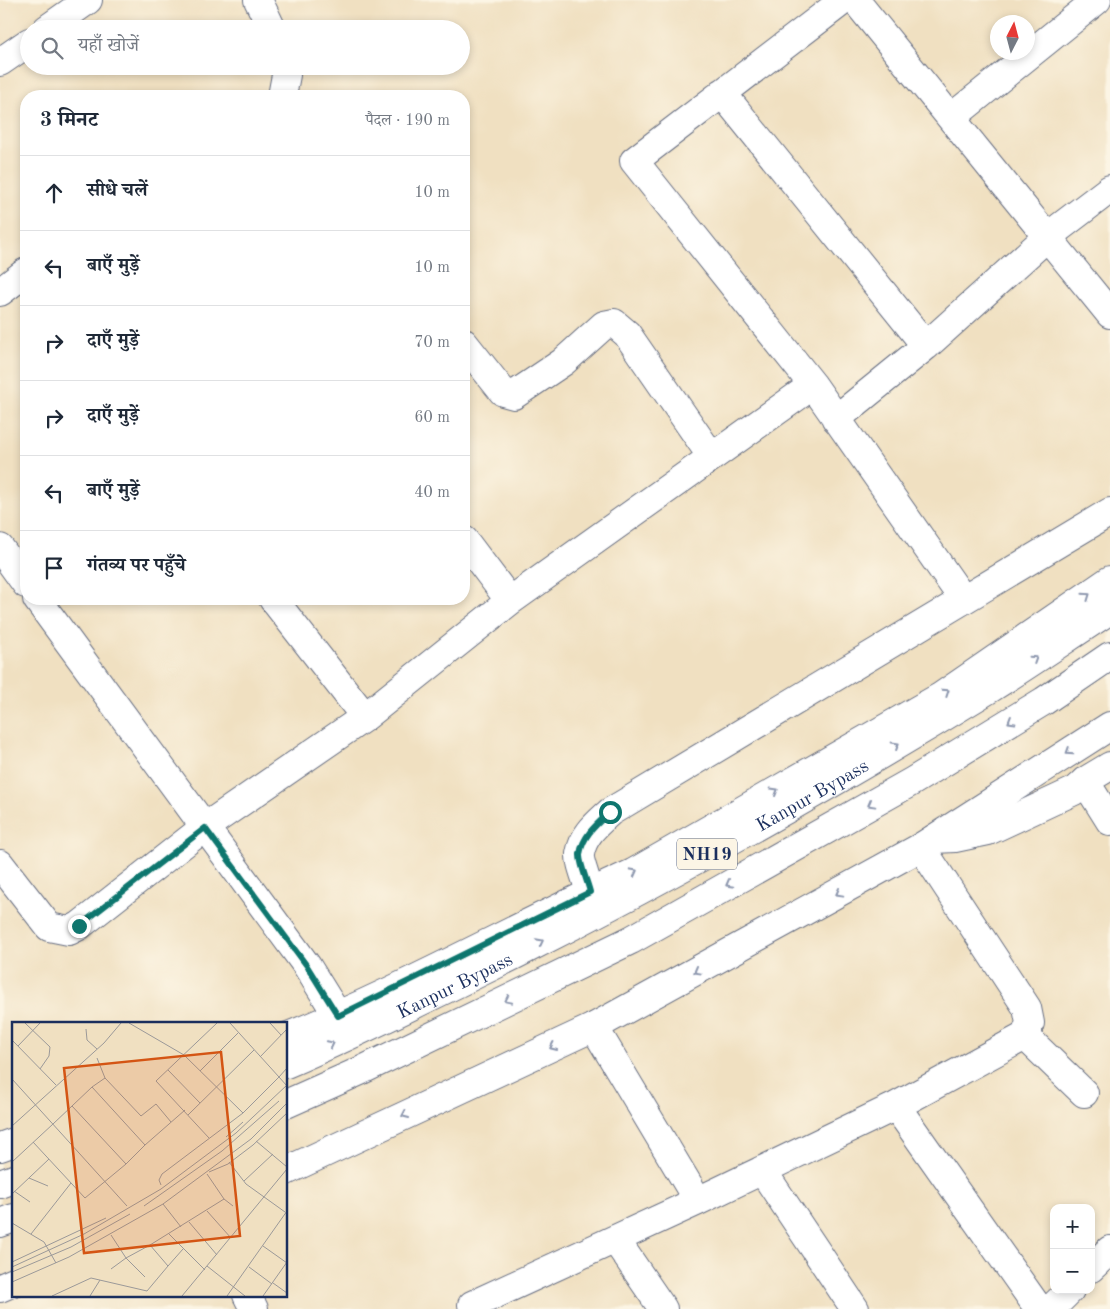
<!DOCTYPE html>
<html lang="hi">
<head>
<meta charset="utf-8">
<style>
	:root { --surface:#fff; --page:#f2f2f3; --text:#1f2937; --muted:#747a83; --line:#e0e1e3 }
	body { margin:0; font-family:"Old Standard TT","Noto Serif Devanagari",serif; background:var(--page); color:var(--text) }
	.controls { position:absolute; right:15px; bottom:15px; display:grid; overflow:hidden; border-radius:10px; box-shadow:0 2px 8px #0003 }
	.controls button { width:45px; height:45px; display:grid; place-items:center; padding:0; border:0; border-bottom:1px solid var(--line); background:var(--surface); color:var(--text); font:25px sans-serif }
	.compass { position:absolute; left:990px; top:15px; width:45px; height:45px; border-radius:50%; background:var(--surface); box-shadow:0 2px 8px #0003; rotate:6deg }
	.stop { position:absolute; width:15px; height:15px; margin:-11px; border:4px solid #0f766e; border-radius:50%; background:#fff }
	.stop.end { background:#0f766e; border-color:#fff; box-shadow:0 1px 5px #0008 }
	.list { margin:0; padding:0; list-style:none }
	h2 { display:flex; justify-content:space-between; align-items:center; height:65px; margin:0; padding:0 20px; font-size:21px }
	h2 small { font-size:16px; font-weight:400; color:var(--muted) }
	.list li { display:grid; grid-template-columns:32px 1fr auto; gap:15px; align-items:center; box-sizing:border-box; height:75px; padding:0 20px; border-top:1px solid var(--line) }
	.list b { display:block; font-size:19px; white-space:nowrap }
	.list em { font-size:16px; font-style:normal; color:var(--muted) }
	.icon { flex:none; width:28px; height:28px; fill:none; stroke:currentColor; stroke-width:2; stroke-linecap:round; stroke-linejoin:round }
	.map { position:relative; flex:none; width:1110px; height:1309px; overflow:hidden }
	.search { position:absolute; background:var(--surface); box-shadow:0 2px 8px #0003; left:20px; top:20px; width:450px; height:55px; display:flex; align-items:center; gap:12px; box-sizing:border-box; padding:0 18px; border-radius:28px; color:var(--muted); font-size:19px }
	.panel { position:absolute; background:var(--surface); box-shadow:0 2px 8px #0003; left:20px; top:90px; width:450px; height:515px; border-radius:20px }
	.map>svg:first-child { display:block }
</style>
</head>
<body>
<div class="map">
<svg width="1110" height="1309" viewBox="0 0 1110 1309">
	<rect width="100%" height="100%" fill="#fcf5e5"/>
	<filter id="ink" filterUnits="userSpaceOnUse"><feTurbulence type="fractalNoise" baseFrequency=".02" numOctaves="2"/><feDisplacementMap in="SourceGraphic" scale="10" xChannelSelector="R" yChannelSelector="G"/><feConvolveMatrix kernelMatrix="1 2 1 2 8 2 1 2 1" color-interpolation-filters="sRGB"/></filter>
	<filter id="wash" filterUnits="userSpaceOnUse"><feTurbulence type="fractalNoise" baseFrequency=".0096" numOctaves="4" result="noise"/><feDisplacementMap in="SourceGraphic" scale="20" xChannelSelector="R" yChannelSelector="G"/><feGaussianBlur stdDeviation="1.12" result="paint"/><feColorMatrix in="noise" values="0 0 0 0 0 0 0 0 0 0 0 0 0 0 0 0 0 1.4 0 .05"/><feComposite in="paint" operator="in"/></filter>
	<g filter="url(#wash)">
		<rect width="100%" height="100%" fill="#f0e0c1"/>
	</g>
	<g filter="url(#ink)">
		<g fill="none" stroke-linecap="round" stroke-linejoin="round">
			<defs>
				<path id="minor" d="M258 0 272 29
					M844 0 634 161 813 385 963 599
					M855 0 1110 314
					M47 29 88 0
					M0 62 29 42
					M722 93 926 346
					M282 96 286 75 285 66
					M951 118 1097 0
					M0 292 26 272
					M464 343 503 392 514 395 563 362 604 325 614 323 627 334 712 457
					M836 419 926 346 1047 237 1110 189
					M273 599 365 717 510 601 464 540
					M510 601 813 385
					M1085 781 1110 821
					M0 864 49 927 69 931 79 926 205 827 365 717
					M590 893C588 883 579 862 580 854 583 835 597 824 610 812L1110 512
					M594 1027 698 1201
					M1025 1036 1084 1093
					M896 1106 1039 1309
					M762 1170 855 1309
					M615 1239 663 1309
					M1091 1268 1110 1250
					M247 1295 254 1309
					M475 1309 472 1305 698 1201 896 1106 1025 1036 1030 1023 1027 1008 921 847
					M1051 1309 1070 1290"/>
				<path id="tertiary" d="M0 548 26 584
					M37 599 307 966 338 1016
					M934 839 955 838 988 831 1074 791 1085 781 1110 766"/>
				<path id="secondary" d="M286 1037C405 989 516 926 633 873L940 697 1110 580
					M0 1147 14 1142
					M286 1171 594 1027 921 847 1110 726
					M0 1288 14 1282"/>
				<g id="trunk">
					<path id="s1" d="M286 1064C363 1031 438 993 513 956 676 874 835 784 991 688 1031 663 1070 636 1110 610"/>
					<path d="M286 1104 360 1071 631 940 913 781 1044 701 1110 656"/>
					<path d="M0 1184 14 1179"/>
					<path d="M0 1223 14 1218"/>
				</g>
			</defs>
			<!-- minor casing -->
			<use href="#minor" stroke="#666d81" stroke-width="30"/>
			<!-- tertiary casing -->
			<use href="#tertiary" stroke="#666d81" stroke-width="30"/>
			<!-- secondary casing -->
			<use href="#secondary" stroke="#666d81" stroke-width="30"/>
			<!-- trunk casing -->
			<use href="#trunk" stroke="#666d81" stroke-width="30"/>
			<!-- minor -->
			<use href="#minor" stroke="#fff" stroke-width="28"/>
			<!-- tertiary -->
			<use href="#tertiary" stroke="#fff" stroke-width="28"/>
			<!-- secondary -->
			<use href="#secondary" stroke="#fff" stroke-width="28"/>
			<!-- trunk -->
			<use href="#trunk" stroke="#fff" stroke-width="28"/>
		</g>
		<!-- one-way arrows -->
		<defs><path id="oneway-chevron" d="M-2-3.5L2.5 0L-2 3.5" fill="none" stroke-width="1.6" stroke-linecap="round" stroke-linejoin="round" transform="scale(1.25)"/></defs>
		<g stroke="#8d97ae">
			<use href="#oneway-chevron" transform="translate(1087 596) rotate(-35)"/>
			<use href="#oneway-chevron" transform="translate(1034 659) rotate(-33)"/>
			<use href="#oneway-chevron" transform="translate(946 692) rotate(-34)"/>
			<use href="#oneway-chevron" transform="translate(1011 721) rotate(149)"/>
			<use href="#oneway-chevron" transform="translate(896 745) rotate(-31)"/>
			<use href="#oneway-chevron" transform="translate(1069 752) rotate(147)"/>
			<use href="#oneway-chevron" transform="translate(775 791) rotate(-30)"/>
			<use href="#oneway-chevron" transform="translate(871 804) rotate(151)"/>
			<use href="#oneway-chevron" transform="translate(634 872) rotate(-28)"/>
			<use href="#oneway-chevron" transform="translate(729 884) rotate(151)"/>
			<use href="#oneway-chevron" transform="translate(839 893) rotate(151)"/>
			<use href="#oneway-chevron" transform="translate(540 942) rotate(-27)"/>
			<use href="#oneway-chevron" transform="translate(697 971) rotate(151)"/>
			<use href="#oneway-chevron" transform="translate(508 1000) rotate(154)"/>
			<use href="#oneway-chevron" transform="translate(331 1044) rotate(-26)"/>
			<use href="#oneway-chevron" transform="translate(553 1047) rotate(155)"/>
			<use href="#oneway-chevron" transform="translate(405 1115) rotate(155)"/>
		</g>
	</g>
	<g fill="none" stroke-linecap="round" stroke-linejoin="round" filter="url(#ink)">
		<!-- route -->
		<path stroke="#0f766e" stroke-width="6" d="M79 926 205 828 307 966 338 1016 590 892C588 883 579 862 580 854 583 835 597 824 610 812"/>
	</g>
	<g text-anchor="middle" stroke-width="4" stroke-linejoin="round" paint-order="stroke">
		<!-- shield labels -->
		<rect fill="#fcf5e5" stroke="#5e6a86" stroke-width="1" x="677" y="838.5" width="60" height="31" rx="4"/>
		<g font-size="18" font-weight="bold" fill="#1b2f5e">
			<text x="707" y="860">NH19</text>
		</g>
		<!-- street labels -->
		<g font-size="19" fill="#1b2f5e" stroke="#fcf5e5">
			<text dy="7" stroke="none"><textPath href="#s1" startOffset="591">Kanpur Bypass</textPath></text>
			<text dy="7" stroke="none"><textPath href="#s1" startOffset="186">Kanpur Bypass</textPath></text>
		</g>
	</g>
	<!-- overview -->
	<g transform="translate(12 1022)">
		<rect width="275" height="275" fill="#f0e0c1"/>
		<path fill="none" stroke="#9b9999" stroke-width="1" d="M13 1 38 25 37 34 28 47M117 1 172 33 231 91M258 1 269 13M74 7 75 18 85 27M0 18 44 63M6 24 28 1M248 35 275 7M85 36 93 56M275 46 267 55 275 64M156 48 188 81M188 49 226 11M0 57 115 184M80 65 93 56 129 94 144 82 159 100M176 93 242 28M0 104 92 21 109 1M214 115 231 100M197 116 144 59 205 1M244 119 275 145M21 120 73 176 114 142M133 123 173 88M0 140 41 102 60 84 80 65 133 123 114 142 60 84M217 140 234 162 273 190M197 150 216 142 241 123 275 91M195 152 212 177 221 184M17 156 36 164M232 159 261 132M149 163 147 158 150 152 231 91 267 55 218 1M2 169 18 180M0 172 37 137M151 182 169 205M132 184 210 129 267 79M195 189 219 216M177 200 205 233M0 201 32 220 44 241M19 212 59 161M157 212 193 248M99 213 114 236 138 223M251 224 275 241M0 240 94 196M156 244 171 227M195 244 233 274M0 245 72 212 149 167 224 111 275 63M237 245 260 262M99 247 114 236 133 255M0 250 59 225 118 192M0 260 57 235 151 182 239 117 275 81M261 261 275 271M40 274 79 256 135 269 156 244 138 223 212 177M78 274 88 258M170 274 275 147M215 274 275 189M251 274 275 240"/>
		<path fill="#d45514" fill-opacity="0.15" stroke="#d45514" stroke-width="2.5" d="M209 30 228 214 72 231 52 46Z"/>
		<rect width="275" height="275" fill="none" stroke="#1b2f5e" stroke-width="2.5"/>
	</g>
</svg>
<div class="controls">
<button>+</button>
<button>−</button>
</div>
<svg class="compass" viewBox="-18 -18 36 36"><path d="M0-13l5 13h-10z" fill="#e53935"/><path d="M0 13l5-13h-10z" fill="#747a83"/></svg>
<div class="stop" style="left:610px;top:812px"></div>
<div class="stop end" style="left:79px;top:926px"></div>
<div class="search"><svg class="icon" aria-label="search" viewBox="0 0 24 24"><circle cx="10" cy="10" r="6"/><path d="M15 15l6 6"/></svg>यहाँ खोजें</div>
<section class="panel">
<h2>3 मिनट<small>पैदल · 190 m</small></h2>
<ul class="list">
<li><svg class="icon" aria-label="ahead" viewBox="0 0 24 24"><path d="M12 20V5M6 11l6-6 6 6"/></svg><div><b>सीधे चलें</b></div><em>10 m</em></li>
<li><svg class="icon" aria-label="left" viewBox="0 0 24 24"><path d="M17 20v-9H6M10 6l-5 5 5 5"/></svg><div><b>बाएँ मुड़ें</b></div><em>10 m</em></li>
<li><svg class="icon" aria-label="right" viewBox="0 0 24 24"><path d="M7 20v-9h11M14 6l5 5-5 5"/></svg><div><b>दाएँ मुड़ें</b></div><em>70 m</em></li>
<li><svg class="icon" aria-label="right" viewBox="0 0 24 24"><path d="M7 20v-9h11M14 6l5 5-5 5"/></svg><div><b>दाएँ मुड़ें</b></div><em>60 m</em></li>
<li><svg class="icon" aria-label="left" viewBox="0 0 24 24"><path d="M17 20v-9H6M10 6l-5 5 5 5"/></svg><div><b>बाएँ मुड़ें</b></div><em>40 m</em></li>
<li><svg class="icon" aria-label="arrive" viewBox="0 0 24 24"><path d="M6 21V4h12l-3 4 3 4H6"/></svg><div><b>गंतव्य पर पहुँचे</b></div></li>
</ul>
</section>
</div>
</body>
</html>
